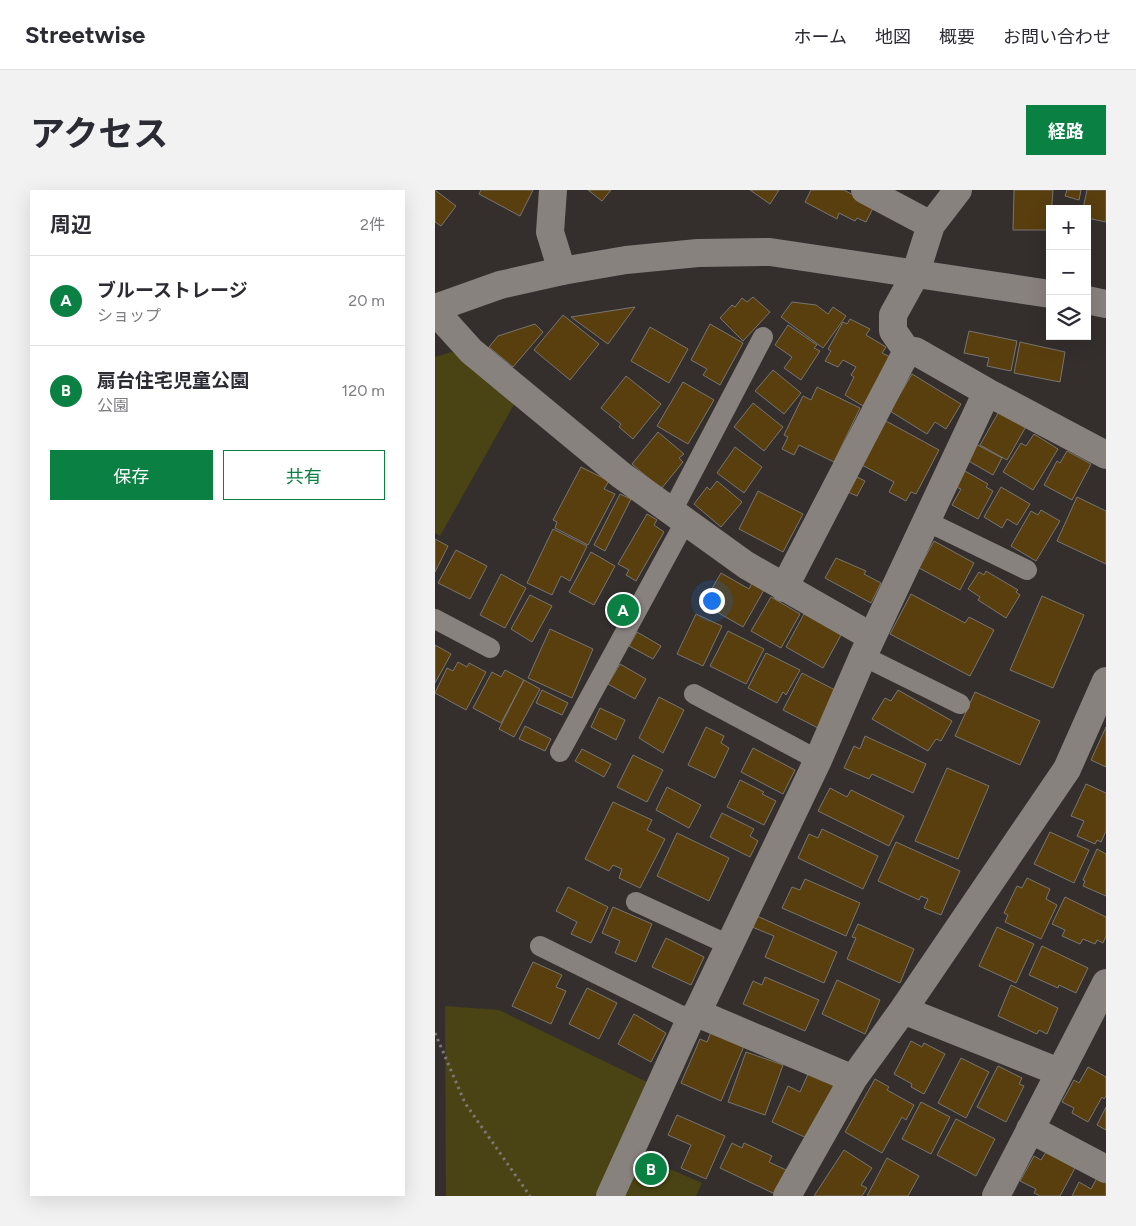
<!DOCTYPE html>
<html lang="ja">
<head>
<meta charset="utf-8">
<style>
	:root { --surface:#fff; --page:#f2f2f3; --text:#2b2b33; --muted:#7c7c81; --line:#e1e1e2; --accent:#0b8043 }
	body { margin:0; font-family:Figtree,"Noto Sans JP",sans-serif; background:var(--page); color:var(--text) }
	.controls { position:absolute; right:15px; top:15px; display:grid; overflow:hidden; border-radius:0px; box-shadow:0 5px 20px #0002 }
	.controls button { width:45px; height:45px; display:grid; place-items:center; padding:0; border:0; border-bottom:1px solid var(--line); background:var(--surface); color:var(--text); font:25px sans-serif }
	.you { position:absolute; left:276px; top:410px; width:18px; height:18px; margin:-12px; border:4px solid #fff; border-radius:50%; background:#1a73e8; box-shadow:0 0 0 8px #1a73e833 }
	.badge { display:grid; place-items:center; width:32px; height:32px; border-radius:50%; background:var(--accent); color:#fff; font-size:16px; font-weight:700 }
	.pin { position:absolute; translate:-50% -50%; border:2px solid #fff; box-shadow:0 1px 5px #0006 }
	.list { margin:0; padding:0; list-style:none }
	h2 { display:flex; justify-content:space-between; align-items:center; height:65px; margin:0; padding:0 20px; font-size:21px }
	h2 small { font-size:16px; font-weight:400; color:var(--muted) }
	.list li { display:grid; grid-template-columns:32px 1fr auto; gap:15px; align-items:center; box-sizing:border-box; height:90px; padding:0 20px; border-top:1px solid var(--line) }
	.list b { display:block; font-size:19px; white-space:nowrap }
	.list p { margin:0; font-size:16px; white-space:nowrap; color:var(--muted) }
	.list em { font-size:16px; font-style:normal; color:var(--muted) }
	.actions { display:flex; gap:10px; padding:15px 20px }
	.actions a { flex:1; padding:11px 0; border:1px solid var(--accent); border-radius:0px; text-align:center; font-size:18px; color:var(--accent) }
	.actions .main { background:var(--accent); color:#fff }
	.icon { flex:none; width:28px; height:28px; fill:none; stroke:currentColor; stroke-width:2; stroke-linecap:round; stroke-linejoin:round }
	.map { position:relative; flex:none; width:671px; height:1006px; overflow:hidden; border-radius:0px }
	header { display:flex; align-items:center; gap:30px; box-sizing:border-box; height:70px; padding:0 25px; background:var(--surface); border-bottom:1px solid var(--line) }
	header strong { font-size:24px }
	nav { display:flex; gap:28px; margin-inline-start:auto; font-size:18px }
	.intro { display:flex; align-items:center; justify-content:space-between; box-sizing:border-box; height:120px; padding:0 30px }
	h1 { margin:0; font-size:35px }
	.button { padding:12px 22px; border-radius:0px; background:var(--accent); color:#fff; font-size:18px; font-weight:700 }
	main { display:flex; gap:30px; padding:0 30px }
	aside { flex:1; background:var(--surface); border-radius:0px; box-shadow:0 5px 20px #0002 }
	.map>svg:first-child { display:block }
</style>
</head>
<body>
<header>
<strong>Streetwise</strong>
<nav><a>ホーム</a><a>地図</a><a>概要</a><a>お問い合わせ</a></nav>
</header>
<div class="intro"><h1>アクセス</h1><a class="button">経路</a></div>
<main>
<aside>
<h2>周辺<small>2件</small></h2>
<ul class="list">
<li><span class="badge">A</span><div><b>ブルーストレージ</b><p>ショップ</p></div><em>20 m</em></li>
<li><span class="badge">B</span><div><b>扇台住宅児童公園</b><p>公園</p></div><em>120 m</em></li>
</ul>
<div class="actions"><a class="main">保存</a><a>共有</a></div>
</aside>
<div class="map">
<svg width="671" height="1006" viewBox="0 0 671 1006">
	<rect width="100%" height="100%" fill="#342f2d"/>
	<!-- green -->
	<path fill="#4a4313" d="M16 162 29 167 81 211 5 346 0 343V167Z
		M10 816 64 820 216 894 162 1006H11Z
		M203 965 267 993 261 1006H184Z"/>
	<!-- building -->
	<path fill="#593e0e" stroke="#787570" d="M0 0 21 16 6 36 0 32Z
		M46 0H98L85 26 44 4Z
		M153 0H176L167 11Z
		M315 0H344L335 14Z
		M376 0H409L439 16 431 32 422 28 420 31 404 23 402 29 370 12Z
		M579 0H618L615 40H578Z
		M632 0H646L644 10 630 6Z
		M652 0H671V32L652 28V19H648Z
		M318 107 335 122 308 151 285 128 297 115 300 117 307 108 312 112Z
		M357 112 381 115 393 124 398 117 411 126 388 158 346 127Z
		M200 117 173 154 136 127Z
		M128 125 164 154 135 190 99 160Z
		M415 129 435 139 431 145 451 157 447 163 455 167 428 216 410 205 419 187 416 185 421 177 408 170 403 177 390 171 396 161 393 159 408 132 412 134Z
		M100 134 108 142 78 177 54 157 63 146Z
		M275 134 308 153 285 195 268 185 272 179 256 170Z
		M353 135 382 155 379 158 385 161 366 190 349 178 357 167 340 155Z
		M215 137 253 159 234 193 196 171Z
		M534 141 582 151 576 181 552 176 554 168 529 163Z
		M585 152 630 162 625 192 579 183Z
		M338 180 366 203 349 224 320 201Z
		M477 184 526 214 511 239 500 232 492 244 455 221Z
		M191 186 226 214 198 249 184 237 186 234 166 218Z
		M248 192 279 210 253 254 222 236Z
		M382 197 425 218 399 272 364 255 359 265 347 259 353 247 349 245 368 206 376 210Z
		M318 213 348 237 329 261 299 237Z
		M566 218 593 233 572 270 545 255Z
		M451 231 504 260 481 304 476 302 471 311 454 302 459 292 427 275Z
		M223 242 249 264 244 268 248 272 226 299 197 274Z
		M599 244 623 259 598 300 568 282 586 253 591 256Z
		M539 253 567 268 558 285 530 269Z
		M300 257 327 277 309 303 282 283Z
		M632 261 656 274 637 310 609 295 622 271 625 273Z
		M146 277 174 291 169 299 180 304 153 355 120 338 122 332 118 330Z
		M530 281 553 294 551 297 558 301 543 329 517 315 526 299 521 297Z
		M422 287 430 291 422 306 413 302Z
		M282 291 307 312 286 337 259 314 272 297 275 300Z
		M566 297 595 314 582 335 572 329 567 338 549 327Z
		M323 301 368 324 348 362 304 339Z
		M185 304 196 309 170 361 159 355Z
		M642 307 671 321V374L622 351Z
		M606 320 625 331 601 371 576 356 596 321 603 325Z
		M212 324 222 330 219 335 229 342 201 391 191 385 194 380 183 374Z
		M118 339 152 356 135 391 126 386 117 405 92 393Z
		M0 349 13 356 0 382Z
		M499 351 539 373 525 400 484 378Z
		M21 360 52 376 35 409 3 393Z
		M156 362 180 376 159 415 134 402Z
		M401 368 431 381 429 384 446 393 436 413 390 388Z
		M551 381 583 400 581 402 585 405 571 428 543 410 545 407 533 399 544 382 549 385Z
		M286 383 314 399 317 393 329 400 308 437 268 414Z
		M66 384 91 398 70 438 45 425Z
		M476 404 530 433 534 427 559 440 535 486 455 444Z
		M95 405 117 416 97 452 76 439Z
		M607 406 649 425 618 498 575 480Z
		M336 407 365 424 346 458 316 441Z
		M261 424 287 436 268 476 242 464Z
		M369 424 406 445 388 478 351 457Z
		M115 439 158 459 137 508 93 488Z
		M293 441 329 459 311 494 275 476Z
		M202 442 226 456 218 469 194 456Z
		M0 455 16 464 0 493Z
		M331 463 365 480 351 505 348 502 342 513 313 498Z
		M23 472 32 477 34 473 51 482 31 520 0 503 12 478 18 481Z
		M185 474 211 489 200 509 173 494Z
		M70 480 89 490 66 533 38 518 57 482 66 487Z
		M367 483 402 501 383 538 348 520Z
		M89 490 105 499 79 547 64 539Z
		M107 500 133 513 127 525 101 513Z
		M463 500 517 531 506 551 501 549 493 561 437 529 450 508 456 511Z
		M540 502 605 531 585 575 520 546Z
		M224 507 249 520 228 563 204 548Z
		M165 518 190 530 181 550 156 537Z
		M90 536 116 549 110 561 84 549Z
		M271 537 289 546 286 553 294 558 280 588 253 575Z
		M671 537V577L656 570Z
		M430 546 491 574 478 603 437 584 434 589 409 578 419 556 425 559Z
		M318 558 360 580 348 604 306 582Z
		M147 559 176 574 169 587 140 571Z
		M198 565 228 580 212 612 182 597Z
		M512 578 554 596 523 669 480 651Z
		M305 590 329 602 327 604 341 611 329 635 292 617Z
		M651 594 671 603V641L666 652 662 650 660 654 642 646 649 631 636 626Z
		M232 597 266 615 254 638 221 620Z
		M395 598 412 607 416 600 469 626 454 656 383 621Z
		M178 612 217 630 212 640 230 649 205 698 184 688 187 679 178 675 174 681 150 669Z
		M287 623 319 639 315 646 323 651 315 667 275 647Z
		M387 639 443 666 428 699 363 668 374 644 383 648Z
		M615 642 654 660 639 693 599 674Z
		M242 643 294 668 274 711 222 686Z
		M461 652 525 681 506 725 489 718 493 709 486 706 484 710 443 691Z
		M662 659 671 664V706L648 696 650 691 648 690Z
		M592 688 615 699 611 709 622 715 606 749 570 732 573 725 569 723 582 696 587 698Z
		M370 689 425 713 411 746 347 718 357 697 365 700Z
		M133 697 173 717 156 753 136 744 142 732 121 721Z
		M630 707 671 727V746L668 753 662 750 660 754 648 749 645 754 627 746 630 740 617 734Z
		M178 717 217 734 201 772 180 763 185 751 167 743Z
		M322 726 402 762 389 793 330 767 339 746 317 737Z
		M423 734 479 759 465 793 412 769 421 748 417 747Z
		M562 737 599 754 581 793 544 776Z
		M231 748 269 767 256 795 217 777Z
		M607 756 653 778 641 803 624 795 623 798 594 785Z
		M98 772 127 785 121 797 131 801 116 834 77 816Z
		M330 787 384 810 370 841 308 814 318 791 327 795Z
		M402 790 445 810 430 844 387 824Z
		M576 795 623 818 612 844 604 840 602 844 563 826Z
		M152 798 182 813 164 849 134 834Z
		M199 824 231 843 216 872 183 854Z
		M276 842 309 856 286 911 246 893 265 849 272 852Z
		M476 851 487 857 489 853 510 864 489 904 476 897 477 894 459 884Z
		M311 862 348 875 330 925 293 912Z
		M526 868 554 882 531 928 503 913Z
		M563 876 587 888 584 894 589 896 571 932 542 917Z
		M653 877 671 887V906L669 909 667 907 653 932 637 923 639 918 627 912 639 890 644 893Z
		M374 882 402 893 376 950 337 932 353 896 365 902Z
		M440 889 454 897 452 900 479 915 471 930 467 927 447 963 410 942Z
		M486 912 515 927 496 964 467 949Z
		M671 917V940L662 935Z
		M242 925 290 946 271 989 246 978 256 955 233 945Z
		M521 929 560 949 541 986 502 965Z
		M297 953 307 958 309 953 337 966 334 972 351 980 340 1004 285 978Z
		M409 960 437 978 426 995 432 998 427 1006H379Z
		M611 962 640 978 625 1006H605L599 1003 601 999 585 991 599 966 606 970Z
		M452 968 484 986 473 1006H432Z
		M662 988 671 993V1006H637L644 992 656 999Z"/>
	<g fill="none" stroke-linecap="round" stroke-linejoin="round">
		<!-- path -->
		<path stroke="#7c7876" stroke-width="3" stroke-dasharray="2.5 4" stroke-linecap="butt" d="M0 843 30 913 95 1006"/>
		<!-- service -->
		<path stroke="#87827e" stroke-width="20" d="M237 321 328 147
			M491 331 592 380
			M0 429 55 458
			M428 466 525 514
			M259 504 383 570
			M125 562 250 332
			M201 712 294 755
			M105 756 255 830"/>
		<!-- minor -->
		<path stroke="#87827e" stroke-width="28" d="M118 0 115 42 127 81
			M430 0 496 35
			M0 121 36 161 186 285 311 375 437 447
			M472 161H480L552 202 671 265
			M472 161 458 141V125L480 85 496 35 523 0
			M349 398 472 161
			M468 820 624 882
			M262 823 418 889
			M595 939 671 979
			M175 1006 255 830 262 823 383 570 428 466 552 202
			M352 1006 418 889 468 820 632 579 671 491
			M561 1006 671 793"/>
		<!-- tertiary -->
		<path stroke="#87827e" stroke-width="28" d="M652 110 671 114
			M0 118 65 95 127 81 191 70 263 63 335 62 615 104"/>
	</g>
</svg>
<div class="controls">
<button>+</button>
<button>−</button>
<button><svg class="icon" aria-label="layers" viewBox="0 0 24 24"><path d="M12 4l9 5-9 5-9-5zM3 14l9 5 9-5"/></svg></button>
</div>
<div class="you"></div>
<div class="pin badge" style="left:188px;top:420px">A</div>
<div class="pin badge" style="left:216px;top:979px">B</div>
</div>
</main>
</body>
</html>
